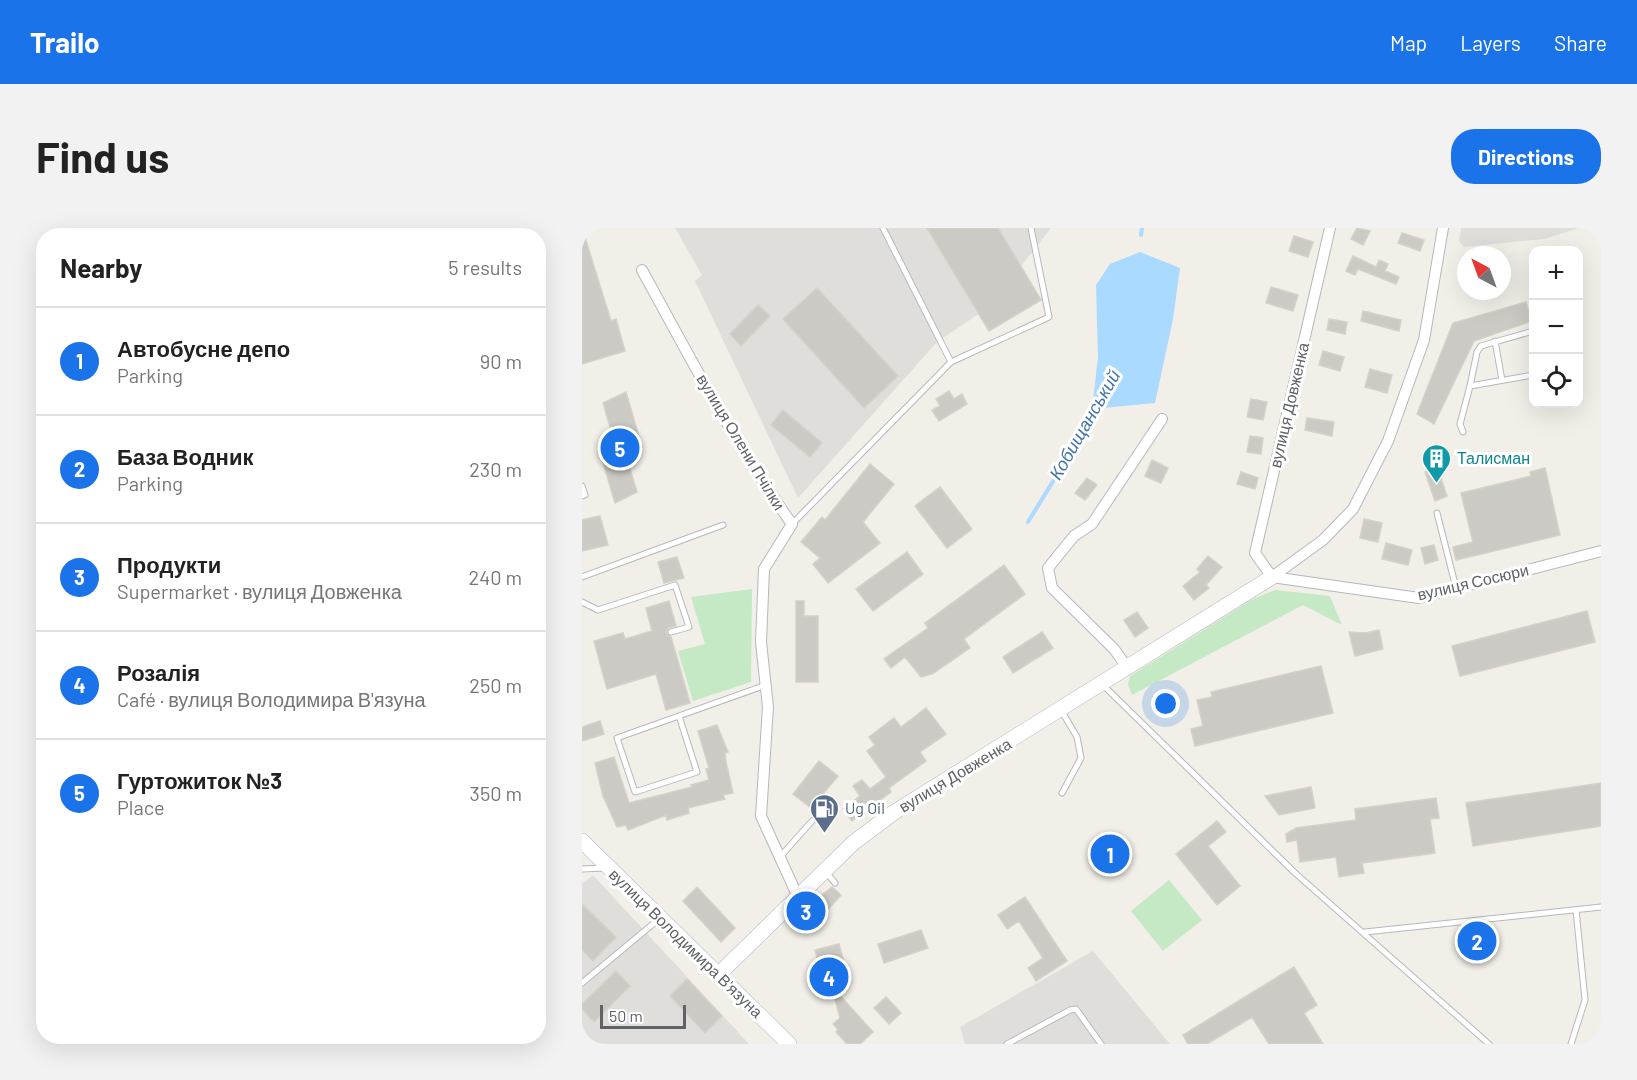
<!DOCTYPE html>
<html lang="en">
<head>
<meta charset="utf-8">
<style>
	:root { --surface:#fff; --page:#f2f2f2; --text:#222; --muted:#767676; --line:#e0e0e0; --accent:#1a73e8 }
	body { margin:0; font-family:Barlow,sans-serif; background:var(--page); color:var(--text) }
	.controls { position:absolute; right:18px; top:18px; display:grid; overflow:hidden; border-radius:12px; box-shadow:0 6px 24px #0002 }
	.controls button { width:54px; height:54px; display:grid; place-items:center; padding:0; border:0; border-bottom:2px solid var(--line); background:var(--surface); color:var(--text); font:30px sans-serif }
	.compass { position:absolute; left:875px; top:18px; width:54px; height:54px; border-radius:50%; background:var(--surface); box-shadow:0 6px 24px #0002; rotate:319deg }
	.scale { position:absolute; left:18px; bottom:15px; width:86px; box-sizing:border-box; padding-left:6px; border:3px solid #5f6368; border-top:0; font-size:16px; line-height:21px; white-space:nowrap; color:#5f6368; -webkit-text-stroke:4px #fff; paint-order:stroke }
	.you { position:absolute; left:584px; top:476px; width:21px; height:21px; margin:-15px; border:4px solid #fff; border-radius:50%; background:#1a73e8; box-shadow:0 0 0 9px #1a73e833 }
	.badge { display:grid; place-items:center; width:39px; height:39px; border-radius:50%; background:var(--accent); color:#fff; font-size:20px; font-weight:700 }
	.pin { position:absolute; translate:-50% -50%; border:3px solid #fff; box-shadow:0 2px 6px #0006 }
	.list { margin:0; padding:0; list-style:none }
	h2 { display:flex; justify-content:space-between; align-items:center; height:78px; margin:0; padding:0 24px; font-size:26px }
	h2 small { font-size:20px; font-weight:400; color:var(--muted) }
	.list li { display:grid; grid-template-columns:39px 1fr auto; gap:18px; align-items:center; box-sizing:border-box; height:108px; padding:0 24px; border-top:2px solid var(--line) }
	.list b { display:block; font-size:22px; white-space:nowrap }
	.list p { margin:0; font-size:20px; white-space:nowrap; color:var(--muted) }
	.list em { font-size:20px; font-style:normal; color:var(--muted) }
	.icon { flex:none; width:33px; height:33px; fill:none; stroke:currentColor; stroke-width:2; stroke-linecap:round; stroke-linejoin:round }
	.map { position:relative; flex:none; width:1019px; height:816px; overflow:hidden; border-radius:24px }
	header { display:flex; align-items:center; gap:36px; box-sizing:border-box; height:84px; padding:0 30px; background:var(--accent); color:#fff }
	header strong { font-size:28px }
	nav { display:flex; gap:33px; margin-inline-start:auto; font-size:21px }
	.intro { display:flex; align-items:center; justify-content:space-between; box-sizing:border-box; height:144px; padding:0 36px }
	h1 { margin:0; font-size:42px }
	.button { padding:15px 27px; border-radius:24px; background:var(--accent); color:#fff; font-size:21px; font-weight:700 }
	main { display:flex; gap:36px; padding:0 36px }
	aside { flex:1; background:var(--surface); border-radius:24px; box-shadow:0 6px 24px #0002 }
	.map>svg:first-child { display:block }
</style>
</head>
<body>
<header>
<strong>Trailo</strong>
<nav><a>Map</a><a>Layers</a><a>Share</a></nav>
</header>
<div class="intro"><h1>Find us</h1><a class="button">Directions</a></div>
<main>
<aside>
<h2>Nearby<small>5 results</small></h2>
<ul class="list">
<li><span class="badge">1</span><div><b>Автобусне депо</b><p>Parking</p></div><em>90 m</em></li>
<li><span class="badge">2</span><div><b>База Водник</b><p>Parking</p></div><em>230 m</em></li>
<li><span class="badge">3</span><div><b>Продукти</b><p>Supermarket · вулиця Довженка</p></div><em>240 m</em></li>
<li><span class="badge">4</span><div><b>Розалія</b><p>Café · вулиця Володимира В'язуна</p></div><em>250 m</em></li>
<li><span class="badge">5</span><div><b>Гуртожиток №3</b><p>Place</p></div><em>350 m</em></li>
</ul>
</aside>
<div class="map">
<svg width="1019" height="816" viewBox="0 0 1019 816">
	<rect width="100%" height="100%" fill="#f1efe8"/>
	<!-- industrial -->
	<path fill="#e0deda" d="M93 0H469L407 79 355 114 216 270 113 53 120 47Z
		M879 0H997L962 11 882 19 877 13Z
		M11 647 167 816H0V656Z
		M511 723 588 816H383L378 799Z"/>
	<!-- green -->
	<path fill="#c5e8c5" d="M170 361 169 454 111 473 96 423 123 416 109 369Z
		M693 362 748 368 760 397 721 377 550 467 546 457 548 448 671 371Z
		M587 652 620 692 581 723 549 683Z"/>
	<!-- water -->
	<path fill="#aadaff" d="M558 24 598 40 591 91 573 175 510 181 516 129 514 57 528 36Z"/>
	<g fill="none" stroke-linecap="round" stroke-linejoin="round">
		<!-- stream -->
		<path stroke="#aadaff" stroke-width="4" d="M559 7 560 0
			M446 294 518 177"/>
	</g>
	<!-- building -->
	<path fill="#cccac5" stroke="#d6d1c6" stroke-width="1.5" d="M345 0H416L459 72 407 103Z
		M775 0 788 3 781 17 769 11Z
		M820 5 842 12 838 23 816 15Z
		M0 6H2L29 93 34 91 43 123 0 136Z
		M712 8 731 14 726 29 707 23Z
		M771 28 794 39 797 32 806 36 803 43 817 49 814 56 776 41 773 47 764 43Z
		M689 59 716 67 711 83 684 75Z
		M235 60 316 148 282 180 201 91Z
		M944 74 950 93 892 113 852 196 835 186 871 95Z
		M176 77 188 88 159 118 148 106Z
		M781 83 819 92 817 103 779 93Z
		M747 91 765 94 763 106 745 102Z
		M741 123 762 129 758 143 737 137Z
		M788 141 810 147 805 165 783 159Z
		M367 163 372 171 380 166 385 176 357 193 350 182 358 178 354 171Z
		M44 164 60 219 43 224 55 264 33 275 17 221 33 216 21 175Z
		M669 171 685 174 681 192 665 189Z
		M201 182 240 215 228 229 189 197Z
		M725 190 752 194 750 208 723 202Z
		M668 208 681 210 679 226 665 224Z
		M570 232 586 240 579 255 563 248Z
		M288 236 312 256 281 294 298 315 246 355 231 336 238 330 219 314 240 289 243 292Z
		M855 239 865 268 853 273 843 244Z
		M963 240 978 307 874 332 871 319 891 314 879 265 949 248 948 244Z
		M659 244 676 250 673 261 655 256Z
		M505 250 515 257 503 272 493 265Z
		M358 259 390 301 365 320 333 278Z
		M18 288 26 317 0 323V292Z
		M782 291 800 295 796 314 778 310Z
		M804 315 830 322 826 337 800 331Z
		M852 317 856 332 843 336 839 320Z
		M325 324 341 346 291 383 274 361Z
		M626 328 640 339 624 357 627 360 612 372 601 358 618 344 615 341Z
		M95 329 102 350 82 355 76 334Z
		M422 337 443 366 382 411 388 420 350 446 339 449 323 429 309 440 302 431 346 400 343 395Z
		M87 373 94 398 86 400 84 405 89 409 108 475 84 482 74 446 25 461 12 413 41 405 43 411 70 403 64 380Z
		M214 373H222V388H236V454H214Z
		M1005 383 1013 414 878 448 870 418Z
		M555 384 566 400 553 409 542 392Z
		M797 402 801 421 773 428 767 404 784 405Z
		M460 404 471 420 431 445 421 429Z
		M739 438 751 485 613 518 609 501 621 498 615 472 630 469 629 464Z
		M344 480 364 506 338 524 344 533 307 560 309 564 270 593 261 581 278 568 271 558 280 552 288 561 304 549 285 523 293 517 287 509 312 490 319 499Z
		M18 493 22 506 0 513V499Z
		M135 497 146 524 143 525 144 534 151 565 141 567 143 571 106 580 107 585 85 592 84 587 46 602 44 597 35 599 21 568 13 535 32 529 47 575 110 559 109 557 127 552 124 541 127 540 116 503Z
		M237 533 256 548 229 580 211 566Z
		M1019 555V598L891 618 884 575Z
		M729 559 733 580 697 587 683 568Z
		M854 570 857 590 848 591 853 625 780 635 782 645 757 649 754 629 718 634 715 612 705 614 704 606 714 600 774 592 773 581Z
		M635 593 644 604 626 618 658 658 635 677 594 626Z
		M115 659 153 700 139 714 101 673Z
		M250 659 259 667 231 698 224 680Z
		M443 669 485 733 454 753 446 740 461 730 437 693 425 701 416 687Z
		M0 676 34 709 11 733 0 722Z
		M339 702 346 720 302 735 296 716Z
		M257 716 267 752 254 763 291 804 278 816H265L254 804 256 801 251 796 258 790 252 767 246 771 233 722Z
		M712 739 735 777 722 785 741 816H687L670 789 625 816H606L601 807Z
		M34 743 48 758 12 794 0 781V776Z
		M105 751 140 788 123 805 88 768Z
		M304 769 319 785 307 796 292 780Z"/>
	<g fill="none" stroke-linecap="round" stroke-linejoin="round">
		<defs>
			<path id="lane" d="M301 0 369 134
				M951 103 899 118 895 124 888 158 951 147
				M913 113 920 152
				M881 204 878 196 888 158
				M0 258 3 267 0 268
				M855 285 874 360
				M210 296 369 134 467 89 449 0
				M0 349 141 297
				M0 374 16 382 93 357 107 399 89 404
				M520 456 712 644 907 816
				M479 482 495 509 499 530 480 565
				M97 488 115 544 53 564 35 510 184 457
				M198 629 230 593
				M0 641 22 640
				M243 643 253 655
				M783 704 1019 679
				M0 755 77 691
				M425 816 488 782 494 781 519 816
				M989 816 1003 772 994 682"/>
			<path id="street" d="M60 42C107 128 153 216 210 296L182 341 179 414 186 479 179 588 216 669
				M690 349 741 312 771 281 806 213 842 112 861 0
				M690 349 673 325 748 0
				M690 349 837 370 1019 323
				M545 439 532 421 470 360 466 340 492 308 510 296 580 191"/>
			<path id="secondary" d="M0 613 207 816
				M137 746 271 615 311 585 690 349"/>
		</defs>
		<!-- lane casing -->
		<use href="#lane" stroke="#b5b8bc" stroke-width="7"/>
		<!-- street casing -->
		<use href="#street" stroke="#b5b8bc" stroke-width="12"/>
		<!-- secondary casing -->
		<use href="#secondary" stroke="#b6babf" stroke-width="16"/>
		<!-- lane -->
		<use href="#lane" stroke="#fff" stroke-width="5"/>
		<!-- street -->
		<use href="#street" stroke="#fff" stroke-width="10"/>
		<!-- secondary -->
		<use href="#secondary" stroke="#fff" stroke-width="15"/>
	</g>
	<!-- icons -->
	<defs>
		<symbol id="building-pin" viewBox="-11 -11 22 30"><path d="M0 17L-7.5 6A9.5 9.5 0 1 1 7.5 6Z" fill="#0f9aa8" stroke="#fff"/><path d="M-4-6H4V6H1V3H-1V6H-4ZM-2.5-4.3h1.7v1.8h-1.7ZM.8-4.3h1.7v1.8H.8ZM-2.5-1h1.7V.8h-1.7ZM.8-1h1.7V.8H.8Z" fill="#fff"/></symbol>
		<symbol id="fuel-pin" viewBox="-11 -11 22 30"><path d="M0 17L-7.5 6A9.5 9.5 0 1 1 7.5 6Z" fill="#5c6f8a" stroke="#fff"/><path d="M-5.5-6h7V0h2V4h1.3V-2.5L3-4.5l.8-.8L6-3V5H2.5V1h-1V6h-7ZM-4.2-4.7v3.2H.2V-4.7Z" fill="#fff"/></symbol>
	</defs>
	<g fill-rule="evenodd">
		<use href="#building-pin" x="838" y="214" width="33" height="45"/>
		<use href="#fuel-pin" x="226" y="564" width="33" height="45"/>
	</g>
	<g text-anchor="middle" stroke-width="6" stroke-linejoin="round" paint-order="stroke">
		<!-- street labels -->
		<g font-size="16" fill="#5f6368" stroke="#fff">
			<text transform="translate(707 177) rotate(-77)" y="6">вулиця Довженка</text>
			<text transform="translate(159 214) rotate(59)" y="6">вулиця Олени Пчілки</text>
			<text transform="translate(891 354) rotate(-13)" y="6">вулиця Сосюри</text>
			<text transform="translate(373 547) rotate(-31)" y="6">вулиця Довженка</text>
			<text transform="translate(104 715) rotate(44)" y="6">вулиця Володимира В'язуна</text>
		</g>
		<!-- culture labels -->
		<g font-size="16" fill="#0d838f" stroke="#fff" text-anchor="start">
			<text x="875" y="236">Талисман</text>
		</g>
		<!-- service labels -->
		<g font-size="16" fill="#4e5e75" stroke="#fff" text-anchor="start">
			<text x="263" y="586">Ug Oil</text>
		</g>
		<!-- water labels -->
		<g font-size="18" font-style="italic" fill="#4174aa" stroke="#fff">
			<text transform="translate(503 197) rotate(-60)" y="6">Кобищанський</text>
		</g>
	</g>
</svg>
<div class="controls">
<button>+</button>
<button>−</button>
<button><svg class="icon" aria-label="locate" viewBox="0 0 24 24"><circle cx="12" cy="12" r="6"/><path d="M12 2v4M12 18v4M2 12h4M18 12h4"/></svg></button>
</div>
<svg class="compass" viewBox="-18 -18 36 36"><path d="M0-13l5 13h-10z" fill="#e53935"/><path d="M0 13l5-13h-10z" fill="#767676"/></svg>
<div class="scale">50 m</div>
<div class="you"></div>
<div class="pin badge" style="left:528px;top:626px">1</div>
<div class="pin badge" style="left:895px;top:713px">2</div>
<div class="pin badge" style="left:224px;top:683px">3</div>
<div class="pin badge" style="left:247px;top:749px">4</div>
<div class="pin badge" style="left:38px;top:220px">5</div>
</div>
</main>
</body>
</html>
